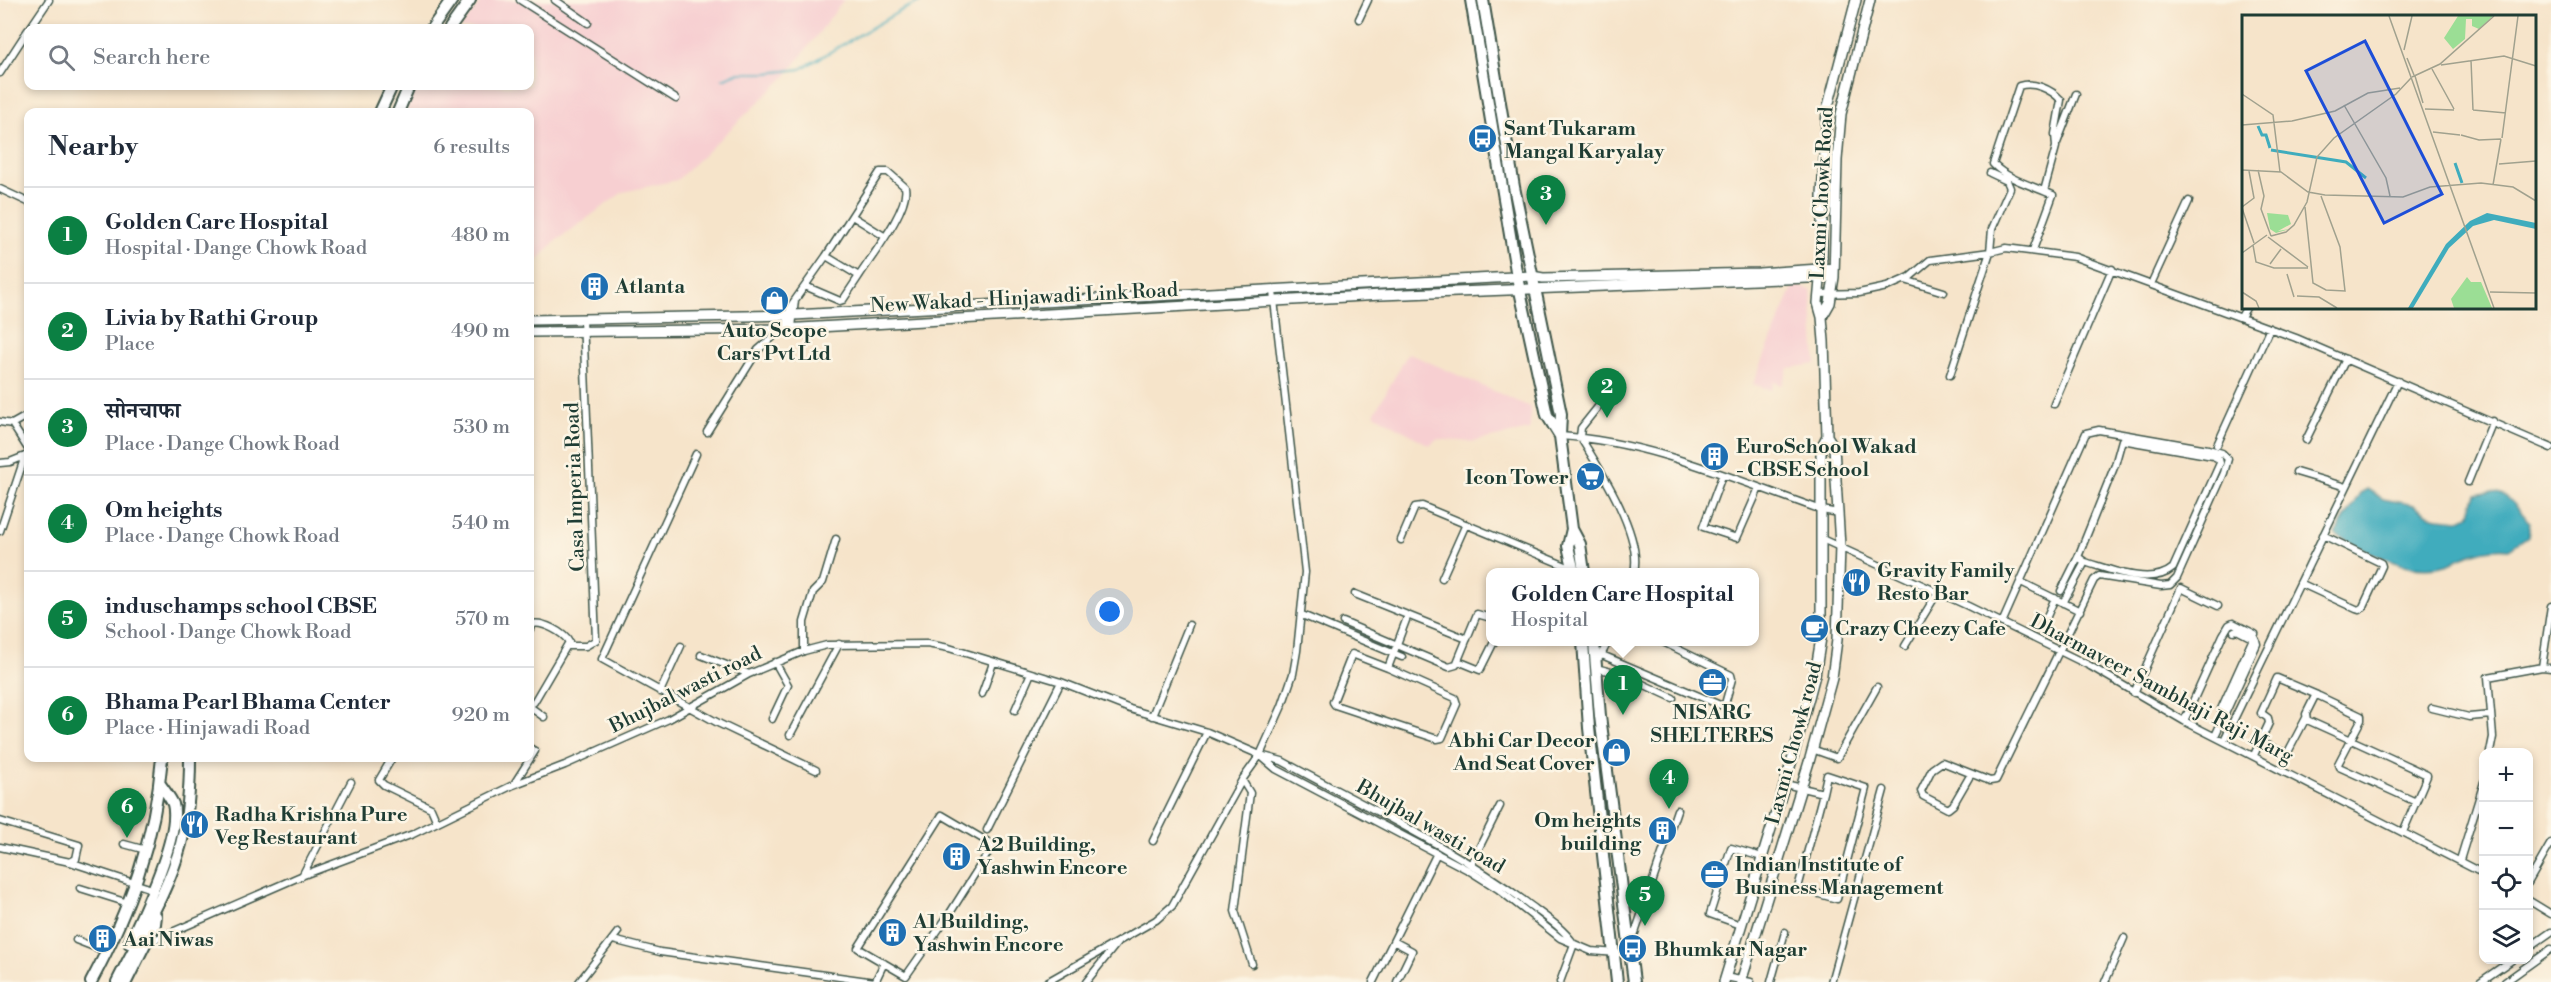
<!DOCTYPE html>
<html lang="en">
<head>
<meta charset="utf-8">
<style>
	:root { --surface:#fff; --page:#f2f2f3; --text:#1f2937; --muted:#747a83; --line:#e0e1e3; --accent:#0b8043 }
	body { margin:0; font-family:"Libre Bodoni","Noto Serif Devanagari",serif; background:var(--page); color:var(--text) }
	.controls { position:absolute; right:18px; bottom:18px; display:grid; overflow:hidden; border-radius:12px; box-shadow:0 3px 9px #0003 }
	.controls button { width:54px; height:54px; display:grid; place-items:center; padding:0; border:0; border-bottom:2px solid var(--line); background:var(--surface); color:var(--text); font:30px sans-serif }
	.you { position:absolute; left:1110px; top:612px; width:21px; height:21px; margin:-15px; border:4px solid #fff; border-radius:50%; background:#1a73e8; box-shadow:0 0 0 9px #1a73e833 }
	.badge { display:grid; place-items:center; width:39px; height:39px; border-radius:50%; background:var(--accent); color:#fff; font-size:20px; font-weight:700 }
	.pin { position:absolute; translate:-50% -50px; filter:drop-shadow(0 2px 3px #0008) }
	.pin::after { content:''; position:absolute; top:32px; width:21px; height:18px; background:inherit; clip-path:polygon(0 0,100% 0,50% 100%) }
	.popup { position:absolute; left:1486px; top:568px; width:273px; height:78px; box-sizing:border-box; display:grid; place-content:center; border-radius:12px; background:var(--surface); filter:drop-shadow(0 2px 4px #0005); font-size:20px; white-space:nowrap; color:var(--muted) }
	.popup b { font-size:22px; color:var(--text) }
	.popup::after { content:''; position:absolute; left:50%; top:100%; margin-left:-12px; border:12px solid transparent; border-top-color:var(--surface) }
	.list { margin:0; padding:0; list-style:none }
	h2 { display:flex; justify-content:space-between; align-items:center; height:78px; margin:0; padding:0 24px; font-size:26px }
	h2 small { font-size:20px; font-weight:400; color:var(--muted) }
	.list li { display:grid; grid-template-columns:39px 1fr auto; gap:18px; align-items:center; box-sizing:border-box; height:96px; padding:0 24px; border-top:2px solid var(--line) }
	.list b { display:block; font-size:22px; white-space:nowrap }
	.list p { margin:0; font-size:20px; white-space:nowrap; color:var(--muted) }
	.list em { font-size:20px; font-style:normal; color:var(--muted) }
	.icon { flex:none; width:33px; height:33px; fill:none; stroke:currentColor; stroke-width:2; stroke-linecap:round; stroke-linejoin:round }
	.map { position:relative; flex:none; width:2551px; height:982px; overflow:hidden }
	.search { position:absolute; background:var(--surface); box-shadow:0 3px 9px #0003; left:24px; top:24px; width:510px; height:66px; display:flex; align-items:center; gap:15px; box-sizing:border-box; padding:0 21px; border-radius:12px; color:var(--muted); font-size:22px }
	.panel { position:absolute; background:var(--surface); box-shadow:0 3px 9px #0003; left:24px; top:108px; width:510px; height:654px; border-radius:12px }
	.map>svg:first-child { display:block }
</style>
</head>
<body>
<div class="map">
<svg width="2551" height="982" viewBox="0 0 2551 982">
	<rect width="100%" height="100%" fill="#fcf5e5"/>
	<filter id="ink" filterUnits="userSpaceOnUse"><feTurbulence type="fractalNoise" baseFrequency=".0167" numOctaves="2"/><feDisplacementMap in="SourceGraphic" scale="12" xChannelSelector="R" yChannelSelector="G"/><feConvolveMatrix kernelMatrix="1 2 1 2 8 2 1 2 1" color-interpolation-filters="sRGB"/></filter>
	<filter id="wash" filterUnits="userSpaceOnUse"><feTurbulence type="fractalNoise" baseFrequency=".008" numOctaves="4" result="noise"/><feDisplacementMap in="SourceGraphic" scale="24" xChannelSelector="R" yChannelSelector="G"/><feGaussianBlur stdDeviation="1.35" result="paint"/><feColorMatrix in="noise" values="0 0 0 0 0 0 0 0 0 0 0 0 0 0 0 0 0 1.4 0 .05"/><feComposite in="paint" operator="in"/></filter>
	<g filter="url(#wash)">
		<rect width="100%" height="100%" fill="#f6e4ca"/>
		<!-- built -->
		<path fill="#f7cfd1" d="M482 0H844L785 77 677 180 623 192 556 241 530 268V112H405L410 97 419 86H530V28H461Z
			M1794 285 1811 290 1816 364 1788 368 1782 385 1774 382 1771 390 1753 384Z
			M1408 353 1530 407V430L1471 442 1437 439 1429 445 1374 414Z"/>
		<!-- water -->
		<path fill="#3facbd" stroke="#2f7478" stroke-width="1.5" d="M2367 489 2383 499 2414 505 2428 514 2440 518 2458 520 2469 515 2476 494C2506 486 2510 501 2530 522L2528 536 2509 549C2495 547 2476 552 2463 557 2457 559 2452 564 2446 565 2408 576 2367 551 2335 534L2360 493Z"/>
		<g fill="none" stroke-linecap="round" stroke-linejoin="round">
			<!-- stream -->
			<path stroke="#3facbd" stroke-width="2" d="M723 79 737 73H768L801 69 900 11 923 0"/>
		</g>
	</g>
	<g filter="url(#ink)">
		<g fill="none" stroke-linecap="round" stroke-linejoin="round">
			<defs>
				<path id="minor" d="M520 0 676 99
					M555 0 588 23
					M1359 19 1368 0
					M30 28 49 0
					M0 73 28 30
					M2057 143 2076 94
					M0 189 28 202
					M852 216 884 236
					M2033 250 2053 195C2034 186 2008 180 1993 164L2019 86C2033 81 2051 89 2061 100L2055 134 2056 147 2044 191
					M1905 280 1944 292
					M2151 284 2189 201
					M805 286 840 301 843 300 859 276
					M1819 294 1859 293 1887 287 1910 277 1930 260 1990 252 2006 248 2075 257 2296 338 2551 448
					M2241 317 2246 308
					M583 319 596 640
					M786 328 790 307 826 256 859 276C871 257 910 208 905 187L888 172H880L826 256
					M792 328 795 300
					M1950 375 1990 252 1992 229 2010 188 2007 181 1990 173
					M1609 393 1581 428 1580 437C1600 469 1643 536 1634 572
					M2054 404 2112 269
					M0 422 12 424 28 415
					M12 424 28 449
					M707 432 758 350 782 329
					M1560 436C1649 441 1738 481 1822 510L1838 513
					M2306 440 2346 359
					M2217 445 2270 328
					M696 454 602 659 720 724 816 770
					M0 463 10 462 25 456
					M2296 472 2346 487
					M1722 476 1703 527 1737 538 1759 488
					M2468 482 2493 421
					M0 531 25 456
					M1822 539 1968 606 2090 666 2184 721 2484 874
					M1401 540 1415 507 1422 506 1573 569
					M1442 578 1466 524
					M2021 582 2080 611
					M2300 583 2356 609 2359 610 2363 607 2382 566 2381 563 2323 535
					M2061 591 2078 557
					M1355 594 1467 639
					M2063 603 2085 562C2109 569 2151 587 2173 568L2220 463 2219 459 2213 456 2122 440 2115 465 2078 557 2085 562
					M1302 615 1402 657
					M1343 622 1449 667 1456 665 1477 614 1491 618
					M530 629 532 624C543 621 564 633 569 642L534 702 530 705
					M2041 630 2055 598
					M567 646H586L596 640
					M1905 646 1938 592
					M804 651V622L813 592 823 582 836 539
					M701 655 749 674
					M1602 655 1720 705 1725 704 1732 679 1731 675 1663 642
					M1600 657 1608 642
					M1458 661 1480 670 1494 642
					M2542 667 2551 606
					M1388 668 1455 698 1457 704 1442 738 1437 739 1335 705 1333 702 1352 654 1388 668 1408 615
					M1596 668 1623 675 1673 698
					M660 692 681 646
					M2134 693 2181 588 2218 606
					M982 694 993 663
					M530 707 544 717
					M2432 708 2469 717 2491 715
					M1015 710 1031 673
					M1152 716 1189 625
					M772 719 788 685 775 662
					M2184 721 2223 635 2229 625 2233 623 2255 634 2221 709 2223 718
					M790 735 839 644
					M2215 736 2257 644 2256 640 2237 630 2234 631
					M2224 740 2398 381
					M2260 742 2287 754 2306 718
					M1812 749 1837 758 1877 687
					M2490 752 2493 737 2488 677 2542 667 2551 668
					M2254 755 2269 723 2268 718 2261 713 2277 678 2317 695
					M1262 757 1276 769 1468 870 1498 889 1560 938 1591 951 1630 954
					M392 758 379 780 384 785 431 808 437 822
					M1971 774 1953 805 1948 809 1923 796 1921 791 1932 769 1942 762 1990 781 1996 780 2094 580 2099 576 2161 586 2170 585 2177 578 2224 473 2228 459 2222 453 2208 449 2099 430 2086 433 2002 623
					M1242 780 1250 793 1235 911 1252 964
					M514 784 535 751 530 748
					M1785 784 1823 793 1798 888 1837 899 1866 788 1827 775 1823 793
					M942 815 993 845 950 913 906 976 858 948Z
					M0 821 79 845 76 859 70 862 0 847
					M987 830 1061 682
					M2403 832 2427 776V775C2387 756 2347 738 2307 720L2306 714 2315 696H2319L2361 716V720L2338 764 2339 767 2416 802
					M1153 841 1207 732
					M124 844 146 850
					M2460 860 2484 782
					M70 862 152 889
					M1471 864 1500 806
					M302 876 351 782
					M2528 883 2551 843
					M80 888 128 903
					M2528 900 2551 914
					M1741 925 1710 914 1731 848 1762 857
					M1628 933H1635L1677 810
					M76 940 107 952
					M613 940 660 952 875 982 884 963
					M1395 942 1412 951 1397 982
					M147 943 301 876 413 834 513 785 565 765 669 719 749 674 804 651 827 645 927 644 949 648 1061 682 1130 709 1207 732 1260 755 1282 761C1364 806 1451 846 1526 902 1543 915 1562 927 1574 944
					M2528 948 2551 932
					M1725 977 1751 982
					M579 982 618 932
					M1047 982 1156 920 1172 906 1242 780 1260 755 1282 706 1293 674 1297 651 1305 572 1273 291
					M1086 982 1118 942
					M1373 982 1437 853
					M1560 982 1574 944
					M1771 982 1785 932
					M1831 982 1884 790
					M2105 982 2124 938
					M2480 982 2512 960
					M2505 982 2551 949"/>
				<path id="secondary" d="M1822 317 1830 303 1834 277 1837 160 1841 114 1870 0
					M530 320 794 315 1532 276 1543 278 1759 273 1834 268
					M530 332 783 329 1381 295 1834 277
					M1724 982 1793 757 1815 675 1821 638V448L1827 436 1824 341 1822 317 1818 303 1822 258V196L1827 110 1856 0
					M1741 982 1809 762 1832 678 1837 640 1840 546 1834 447 1827 436"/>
				<path id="primary" d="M1471 0 1517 277 1547 415 1560 436
					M1483 0 1514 187 1561 414 1560 436 1572 529 1580 544 1584 572
					M432 28 452 0
					M450 28 470 0
					M380 112 392 86
					M398 112 409 86
					M1572 529 1568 546 1574 572
					M1583 642 1589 728 1617 982
					M1594 642 1600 716 1634 982
					M129 943C143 914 181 834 173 804 170 797 164 790 160 784
					M91 982C130 909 155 840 162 758
					M117 982C139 937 168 893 181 844 188 817 190 786 190 758
					M126 982 155 924 156 916"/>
			</defs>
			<!-- minor casing -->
			<use href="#minor" stroke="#3f564a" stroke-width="9"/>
			<!-- secondary casing -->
			<use href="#secondary" stroke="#3f564a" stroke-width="12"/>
			<!-- primary casing -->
			<use href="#primary" stroke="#3f564a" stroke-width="14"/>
			<!-- minor -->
			<use href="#minor" stroke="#fff" stroke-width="6"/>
			<!-- secondary -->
			<use href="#secondary" stroke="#fff" stroke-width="9"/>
			<!-- primary -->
			<use href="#primary" stroke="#fff" stroke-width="10"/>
		</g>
	</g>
	<!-- icons -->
	<defs>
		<symbol id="bus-disc" viewBox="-11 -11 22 22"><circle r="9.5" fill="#1f6fb2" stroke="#fcf5e5"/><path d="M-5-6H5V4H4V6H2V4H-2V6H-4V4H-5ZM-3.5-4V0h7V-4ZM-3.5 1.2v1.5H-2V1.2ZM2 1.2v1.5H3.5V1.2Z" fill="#fff"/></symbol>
		<symbol id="building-disc" viewBox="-11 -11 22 22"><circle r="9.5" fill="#1f6fb2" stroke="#fcf5e5"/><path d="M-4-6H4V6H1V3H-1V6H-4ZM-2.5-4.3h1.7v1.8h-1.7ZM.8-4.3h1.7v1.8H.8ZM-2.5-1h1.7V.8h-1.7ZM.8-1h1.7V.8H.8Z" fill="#fff"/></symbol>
		<symbol id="shop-disc" viewBox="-11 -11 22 22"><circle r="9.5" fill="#1f6fb2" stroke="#fcf5e5"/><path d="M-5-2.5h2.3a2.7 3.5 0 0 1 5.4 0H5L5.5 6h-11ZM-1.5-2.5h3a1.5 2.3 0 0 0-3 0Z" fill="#fff"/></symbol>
		<symbol id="supermarket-disc" viewBox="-11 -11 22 22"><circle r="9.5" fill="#1f6fb2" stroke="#fcf5e5"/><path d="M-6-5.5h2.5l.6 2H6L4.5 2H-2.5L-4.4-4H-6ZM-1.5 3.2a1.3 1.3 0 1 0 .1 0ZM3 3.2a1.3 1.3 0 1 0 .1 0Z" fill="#fff"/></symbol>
		<symbol id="restaurant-disc" viewBox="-11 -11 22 22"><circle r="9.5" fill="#1f6fb2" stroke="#fcf5e5"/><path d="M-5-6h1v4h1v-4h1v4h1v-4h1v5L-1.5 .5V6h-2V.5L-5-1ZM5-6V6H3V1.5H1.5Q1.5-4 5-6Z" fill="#fff"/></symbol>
		<symbol id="cafe-disc" viewBox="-11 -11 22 22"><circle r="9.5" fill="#1f6fb2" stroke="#fcf5e5"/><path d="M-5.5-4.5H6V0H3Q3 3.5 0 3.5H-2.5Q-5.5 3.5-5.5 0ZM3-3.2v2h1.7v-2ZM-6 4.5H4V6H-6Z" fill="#fff"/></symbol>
		<symbol id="office-disc" viewBox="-11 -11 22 22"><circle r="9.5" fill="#1f6fb2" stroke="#fcf5e5"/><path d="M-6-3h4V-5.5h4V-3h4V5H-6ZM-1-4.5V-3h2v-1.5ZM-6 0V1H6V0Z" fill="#fff"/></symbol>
	</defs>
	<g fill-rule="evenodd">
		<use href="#bus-disc" x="1466" y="122" width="33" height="33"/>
		<use href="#building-disc" x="578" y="270" width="33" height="33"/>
		<use href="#shop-disc" x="758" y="284" width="33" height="33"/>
		<use href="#building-disc" x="1698" y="440" width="33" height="33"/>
		<use href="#supermarket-disc" x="1574" y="460" width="33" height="33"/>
		<use href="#restaurant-disc" x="1840" y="566" width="33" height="33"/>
		<use href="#cafe-disc" x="1798" y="612" width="33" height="33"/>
		<use href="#office-disc" x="1696" y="666" width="33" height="33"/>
		<use href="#shop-disc" x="1600" y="736" width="33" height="33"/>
		<use href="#restaurant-disc" x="178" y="808" width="33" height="33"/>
		<use href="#building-disc" x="1646" y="814" width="33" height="33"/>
		<use href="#building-disc" x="940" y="840" width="33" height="33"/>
		<use href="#office-disc" x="1698" y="858" width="33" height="33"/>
		<use href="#building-disc" x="876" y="916" width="33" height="33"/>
		<use href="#building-disc" x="86" y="922" width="33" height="33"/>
		<use href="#bus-disc" x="1616" y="932" width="33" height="33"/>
	</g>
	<g text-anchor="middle" stroke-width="5" stroke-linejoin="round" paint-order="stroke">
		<!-- poi labels -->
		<g font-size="20" font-weight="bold" fill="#1f3d34" stroke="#fcf5e5" text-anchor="start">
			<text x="1504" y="135">Sant Tukaram<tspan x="1504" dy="23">Mangal Karyalay</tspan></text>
			<text x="615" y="293">Atlanta</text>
			<text x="774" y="337" text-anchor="middle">Auto Scope<tspan x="774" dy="23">Cars Pvt Ltd</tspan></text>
			<text x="1736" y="453">EuroSchool Wakad<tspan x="1736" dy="23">- CBSE School</tspan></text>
			<text x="1569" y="484" text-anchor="end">Icon Tower</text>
			<text x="1877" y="577">Gravity Family<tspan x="1877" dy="23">Resto Bar</tspan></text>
			<text x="1835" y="635">Crazy Cheezy Cafe</text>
			<text x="1712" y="719" text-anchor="middle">NISARG<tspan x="1712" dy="23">SHELTERES</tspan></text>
			<text x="1595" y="747" text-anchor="end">Abhi Car Decor<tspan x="1595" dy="23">And Seat Cover</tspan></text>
			<text x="215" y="821">Radha Krishna Pure<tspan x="215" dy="23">Veg Restaurant</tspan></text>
			<text x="1641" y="827" text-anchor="end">Om heights<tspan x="1641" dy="23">building</tspan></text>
			<text x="977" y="851">A2 Building,<tspan x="977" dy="23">Yashwin Encore</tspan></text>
			<text x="1735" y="871">Indian Institute of<tspan x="1735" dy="23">Business Management</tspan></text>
			<text x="913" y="928">A1 Building,<tspan x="913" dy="23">Yashwin Encore</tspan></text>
			<text x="123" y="946">Aai Niwas</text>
			<text x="1654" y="956">Bhumkar Nagar</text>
		</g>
		<!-- street labels -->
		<g font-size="20" fill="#1f3d34" stroke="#fcf5e5">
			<text transform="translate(1821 193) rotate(-87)" y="7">Laxmi Chowk Road</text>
			<text transform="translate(1024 297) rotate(-3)" y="7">New Wakad - Hinjawadi Link Road</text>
			<text transform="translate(574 487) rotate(-92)" y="7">Casa Imperia Road</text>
			<text transform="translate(2162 688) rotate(28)" y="7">Dharmaveer Sambhaji Raji Marg</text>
			<text transform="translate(685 689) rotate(-27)" y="7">Bhujbal wasti road</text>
			<text transform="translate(1793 743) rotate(-75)" y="7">Laxmi Chowk road</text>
			<text transform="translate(1431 826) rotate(30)" y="7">Bhujbal wasti road</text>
		</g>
	</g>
	<!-- overview -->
	<g transform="translate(2242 15)">
		<rect width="294" height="294" fill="#f6e4ca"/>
		<path d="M216 1H251L237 14 230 11V4H224L223 24 211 34 202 23ZM25 198 46 200 49 209 36 216 48 214 34 218 28 214ZM225 262 229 267H239L250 293H212L209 284Z" fill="#9bde95"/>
		<path d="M245 198 294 208V214L252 205 231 211 207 233 171 293H166L204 229 228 206Z" fill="#3facbd"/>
		<path fill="none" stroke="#3facbd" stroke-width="3" d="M16 111 20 120H24L28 133M29 135 104 147 124 163M213 148 220 168"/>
		<path fill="none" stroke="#a0a18e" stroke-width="1.5" d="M147 1 252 293M162 35 170 1M165 43 172 60M229 45 231 95M199 50 262 41 294 51M190 54 212 94M173 61 181 88M170 62 198 49 252 1M0 79 31 100 38 157M102 90 144 163 148 181M183 94 212 95M231 95 264 98M0 110 50 106 93 96 126 78 158 73M191 117 218 120M219 120 237 125 259 124M260 123 276 1M257 149 294 146M0 155 39 157 66 177 83 180 161 182 188 172 239 168 271 172 294 186M16 155 22 181 19 194 29 221M251 170 259 124M0 192 12 183 7 156M63 192 71 268 84 275 103 276 98 232 79 181M0 193 12 228M29 221 44 217 52 210 65 187 75 142 92 123 154 79 169 63M26 222 66 252M11 230 14 247 32 253H66M0 238 25 220M28 249 39 234M45 259 52 282M0 277 14 286 17 293M248 277 294 278M55 281 77 282 95 293"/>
		<path fill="#1d4ed8" fill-opacity="0.15" stroke="#1d4ed8" stroke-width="3" d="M123 26 200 179 142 208 64 56Z"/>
		<rect width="294" height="294" fill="none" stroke="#1f3d34" stroke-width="3"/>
	</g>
</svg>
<div class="controls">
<button>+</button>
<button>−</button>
<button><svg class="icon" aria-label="locate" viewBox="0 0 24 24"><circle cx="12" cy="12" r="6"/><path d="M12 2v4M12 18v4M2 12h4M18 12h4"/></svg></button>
<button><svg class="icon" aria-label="layers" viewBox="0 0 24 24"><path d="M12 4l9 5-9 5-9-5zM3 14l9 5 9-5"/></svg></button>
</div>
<div class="you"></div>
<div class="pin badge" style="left:1623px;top:715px">1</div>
<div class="popup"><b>Golden Care Hospital</b>Hospital</div>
<div class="pin badge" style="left:1607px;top:418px">2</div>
<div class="pin badge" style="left:1546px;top:225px">3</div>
<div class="pin badge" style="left:1669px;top:809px">4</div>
<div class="pin badge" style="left:1645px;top:926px">5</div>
<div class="pin badge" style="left:127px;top:838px">6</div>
<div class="search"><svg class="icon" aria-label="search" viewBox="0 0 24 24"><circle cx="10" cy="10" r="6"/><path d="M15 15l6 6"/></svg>Search here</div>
<section class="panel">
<h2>Nearby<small>6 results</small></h2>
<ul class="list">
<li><span class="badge">1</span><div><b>Golden Care Hospital</b><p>Hospital · Dange Chowk Road</p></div><em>480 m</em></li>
<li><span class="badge">2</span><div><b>Livia by Rathi Group</b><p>Place</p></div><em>490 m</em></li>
<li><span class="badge">3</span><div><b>सोनचाफा</b><p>Place · Dange Chowk Road</p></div><em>530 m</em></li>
<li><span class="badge">4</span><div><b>Om heights</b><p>Place · Dange Chowk Road</p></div><em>540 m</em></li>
<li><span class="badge">5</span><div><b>induschamps school CBSE</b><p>School · Dange Chowk Road</p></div><em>570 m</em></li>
<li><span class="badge">6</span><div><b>Bhama Pearl Bhama Center</b><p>Place · Hinjawadi Road</p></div><em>920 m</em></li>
</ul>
</section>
</div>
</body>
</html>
